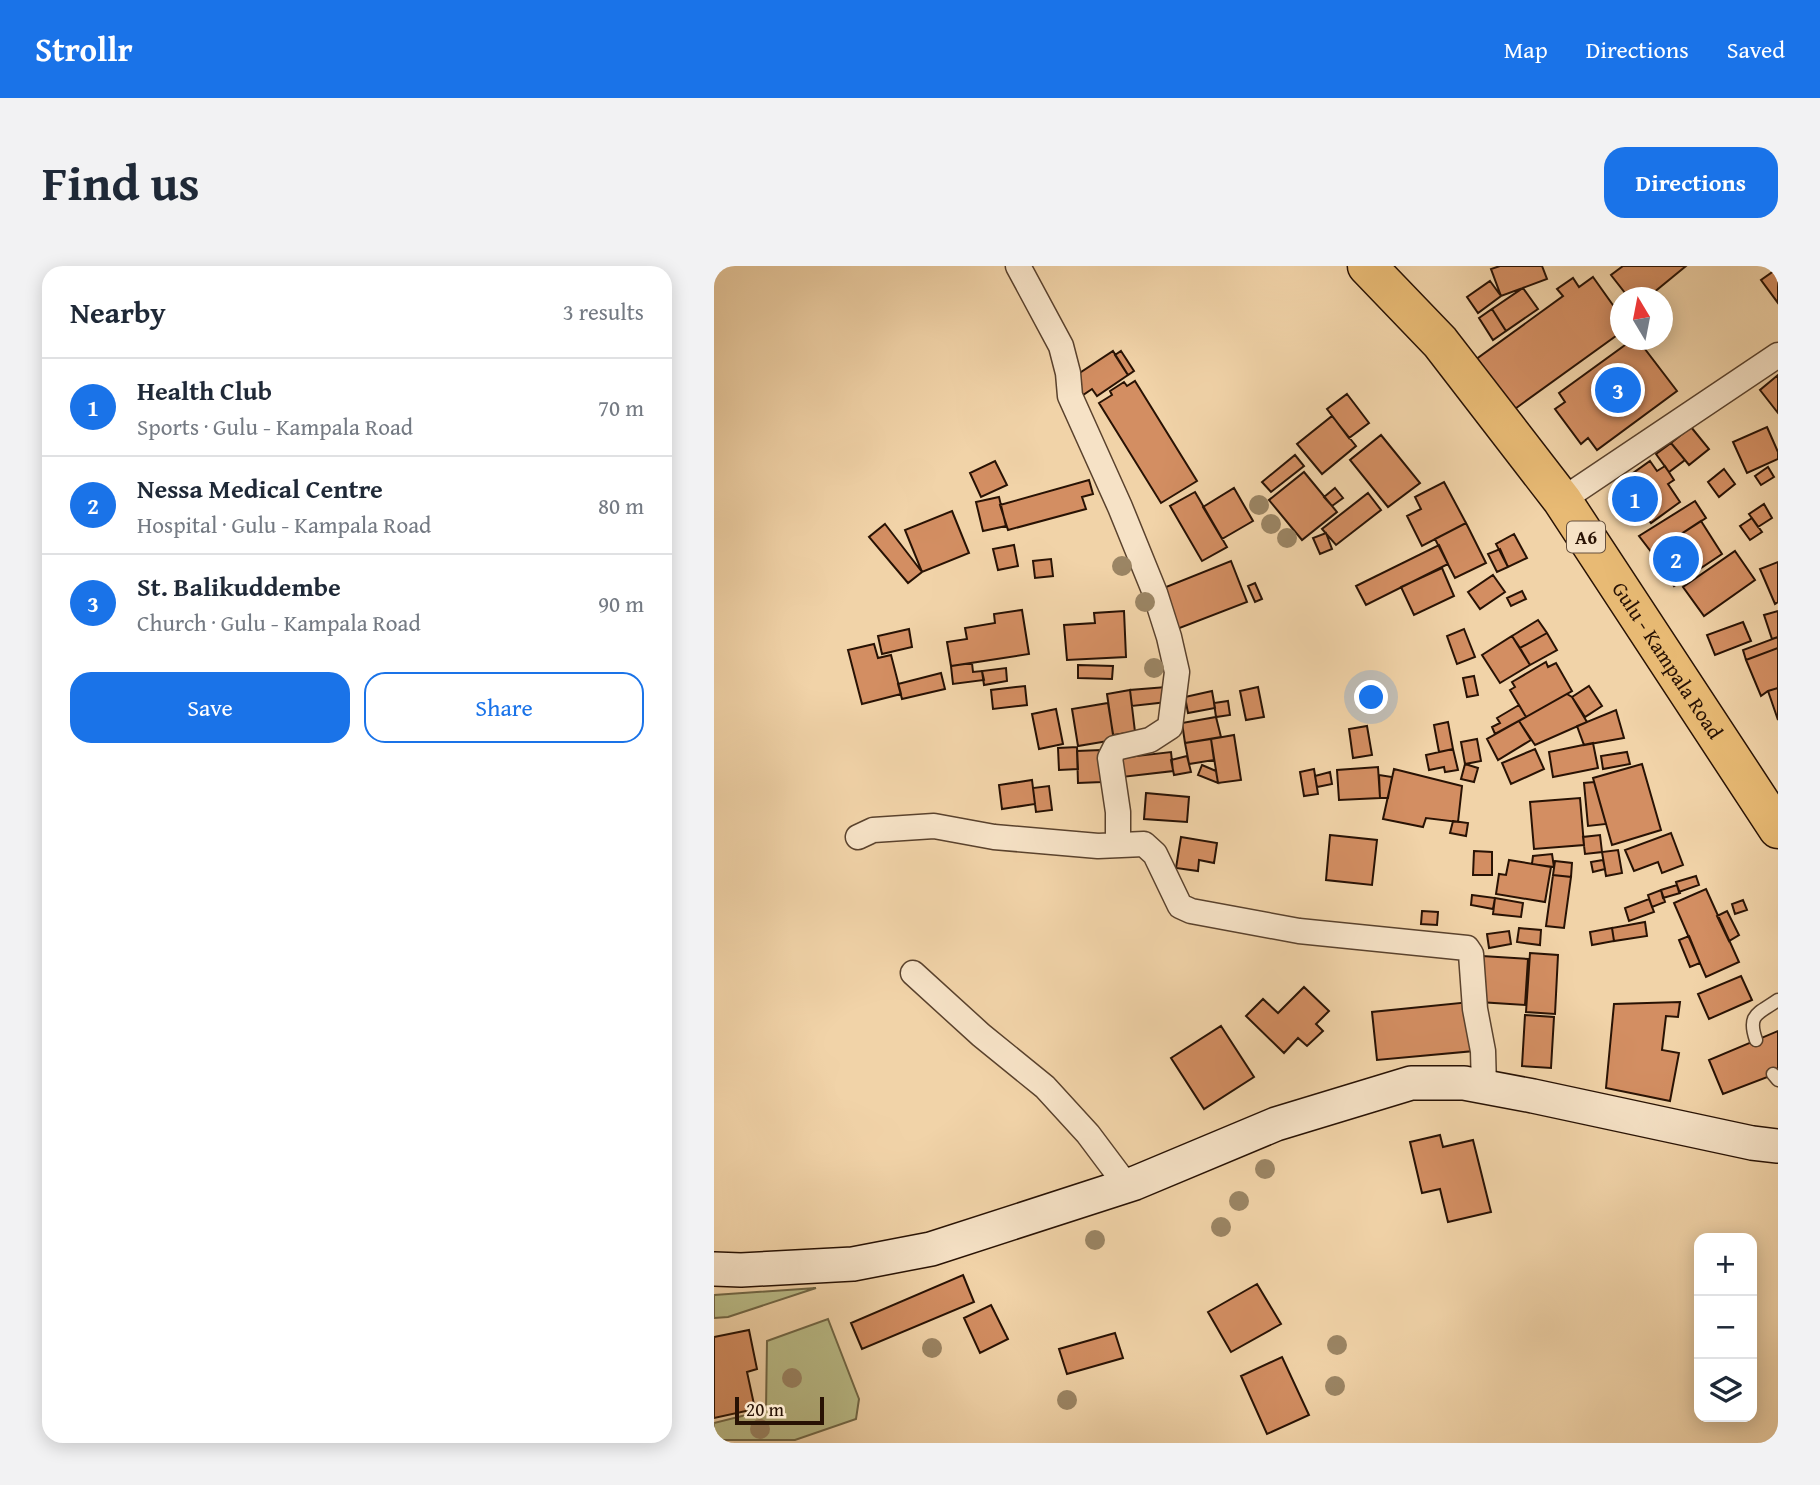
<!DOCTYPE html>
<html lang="en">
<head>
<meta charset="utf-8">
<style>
	:root { --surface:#fff; --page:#f2f2f3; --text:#1f2937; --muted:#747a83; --line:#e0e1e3; --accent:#1a73e8 }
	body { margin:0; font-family:"Gentium Book Plus",serif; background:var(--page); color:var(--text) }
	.controls { position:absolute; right:21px; bottom:21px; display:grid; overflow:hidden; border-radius:14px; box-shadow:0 4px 18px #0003 }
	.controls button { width:63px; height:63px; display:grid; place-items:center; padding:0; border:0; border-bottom:2px solid var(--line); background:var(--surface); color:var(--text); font:35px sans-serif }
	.compass { position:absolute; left:896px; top:21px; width:63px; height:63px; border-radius:50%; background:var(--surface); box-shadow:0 4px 18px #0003; rotate:350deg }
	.scale { position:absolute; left:21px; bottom:18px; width:89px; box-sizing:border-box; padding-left:7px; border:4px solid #281204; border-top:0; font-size:19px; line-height:24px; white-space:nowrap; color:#281204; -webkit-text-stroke:5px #f6e2c6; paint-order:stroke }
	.you { position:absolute; left:658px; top:432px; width:24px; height:24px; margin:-18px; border:5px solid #fff; border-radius:50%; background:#1a73e8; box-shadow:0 0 0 10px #1a73e833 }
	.badge { display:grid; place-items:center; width:46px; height:46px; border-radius:50%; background:var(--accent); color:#fff; font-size:23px; font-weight:700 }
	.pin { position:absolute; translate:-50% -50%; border:4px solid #fff; box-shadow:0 2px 7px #0006 }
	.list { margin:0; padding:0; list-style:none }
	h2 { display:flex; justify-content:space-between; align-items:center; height:91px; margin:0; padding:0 28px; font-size:30px }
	h2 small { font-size:23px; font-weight:400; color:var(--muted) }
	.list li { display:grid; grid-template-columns:46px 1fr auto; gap:21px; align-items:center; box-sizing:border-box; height:98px; padding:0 28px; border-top:2px solid var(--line) }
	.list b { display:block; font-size:26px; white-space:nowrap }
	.list p { margin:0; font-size:23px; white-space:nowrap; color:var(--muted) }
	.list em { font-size:23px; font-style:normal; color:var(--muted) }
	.actions { display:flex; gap:14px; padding:21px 28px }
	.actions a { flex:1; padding:16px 0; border:2px solid var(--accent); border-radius:21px; text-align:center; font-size:24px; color:var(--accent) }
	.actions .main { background:var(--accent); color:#fff }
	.icon { flex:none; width:38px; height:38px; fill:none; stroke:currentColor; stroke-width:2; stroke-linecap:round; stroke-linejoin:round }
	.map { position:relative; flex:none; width:1064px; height:1177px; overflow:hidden; border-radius:21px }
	header { display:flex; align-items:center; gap:42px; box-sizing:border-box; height:98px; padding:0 35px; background:var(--accent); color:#fff }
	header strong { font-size:33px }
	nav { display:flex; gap:38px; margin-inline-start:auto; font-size:24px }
	.intro { display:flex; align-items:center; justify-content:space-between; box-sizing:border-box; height:168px; padding:0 42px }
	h1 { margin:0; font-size:49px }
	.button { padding:18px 32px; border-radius:21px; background:var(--accent); color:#fff; font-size:24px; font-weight:700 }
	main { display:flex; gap:42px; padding:0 42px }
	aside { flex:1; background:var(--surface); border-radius:21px; box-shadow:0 4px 18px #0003 }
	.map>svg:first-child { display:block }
</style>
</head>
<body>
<header>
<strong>Strollr</strong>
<nav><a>Map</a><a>Directions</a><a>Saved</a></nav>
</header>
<div class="intro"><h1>Find us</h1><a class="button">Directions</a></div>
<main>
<aside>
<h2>Nearby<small>3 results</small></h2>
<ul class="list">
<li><span class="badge">1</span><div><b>Health Club</b><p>Sports · Gulu - Kampala Road</p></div><em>70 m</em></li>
<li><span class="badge">2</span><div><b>Nessa Medical Centre</b><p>Hospital · Gulu - Kampala Road</p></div><em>80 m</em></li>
<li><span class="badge">3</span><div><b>St. Balikuddembe</b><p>Church · Gulu - Kampala Road</p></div><em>90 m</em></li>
</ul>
<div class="actions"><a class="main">Save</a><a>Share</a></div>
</aside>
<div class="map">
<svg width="1064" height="1177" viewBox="0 0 1064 1177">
	<rect width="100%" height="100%" fill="#f1d3a8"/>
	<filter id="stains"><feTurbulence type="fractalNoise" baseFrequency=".00286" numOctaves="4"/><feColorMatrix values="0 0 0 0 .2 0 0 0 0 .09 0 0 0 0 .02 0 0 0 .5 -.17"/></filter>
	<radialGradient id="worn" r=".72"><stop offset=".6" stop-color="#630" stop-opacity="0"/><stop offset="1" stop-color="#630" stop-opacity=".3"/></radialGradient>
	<!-- green -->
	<path fill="#babc88" stroke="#716746" stroke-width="2" d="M102 1022 14 1051 0 1052V1029Z
		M114 1053 145 1133 142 1153 81 1174H0V1157L52 1144 53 1075Z"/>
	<!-- building -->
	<path fill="#d38e62" stroke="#281204" stroke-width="2" d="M786 0H828L833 13 787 30 777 3Z
		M909 0H972L933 32H915L897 9Z
		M1064 2V37L1047 14Z
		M879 11 906 49V67L798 145 761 94 849 30 843 23 859 12 865 21Z
		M776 15 787 30 764 47 753 31Z
		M809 22 824 43 792 65 778 43Z
		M778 43 792 65 779 74 765 52Z
		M918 74H924L963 125 883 184 874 172 867 178 841 143 851 136 845 127Z
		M399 85 414 109 383 130 378 123 369 129 358 112Z
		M407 85 420 105 414 109 401 89Z
		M1064 109V147L1046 124Z
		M421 115 483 215 447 237 385 137 398 129 396 125 410 116 413 120Z
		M633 128 655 157 635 172 613 143Z
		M618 150 642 180 608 208 583 178Z
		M977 161 995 183 975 199 957 177Z
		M1053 161 1064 186V193L1033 207 1019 176Z
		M667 169 706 217 674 241 636 194Z
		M957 177 971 194 955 206 942 188Z
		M581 189 590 200 557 226 548 216Z
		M281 195 293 219 267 231 256 207Z
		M936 195 943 205 951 200 960 214 954 218 966 236 937 257 930 248 920 255 903 232 912 226 905 217Z
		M1054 201 1060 211 1047 219 1041 210Z
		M1010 203 1021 218 1005 231 994 216Z
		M590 206 623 246 588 274 555 234Z
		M375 214 379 228 368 231 372 243 294 264 286 239Z
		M730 216 752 257 708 280 693 250 707 243 701 231Z
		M520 222 539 255 508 273 489 241Z
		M621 222 629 232 618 240 610 231Z
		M481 226 513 281 488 295 456 240Z
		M654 227 667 244 622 279 608 263Z
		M285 231 292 260 269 265 262 236Z
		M981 235 992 252 938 287 925 270Z
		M1050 238 1058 252 1044 261 1035 248Z
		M238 245 255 287 208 306 191 264Z
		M1038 252 1048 266 1036 274 1026 260Z
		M987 255 1008 288 960 320 938 287Z
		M752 257 772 297 741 312 721 273Z
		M171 258 208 306 194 317 155 271Z
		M612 267 618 283 606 288 599 272Z
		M800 268 813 292 794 301 782 278Z
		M300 279 304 300 284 304 279 283Z
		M725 279 734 298 652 339 642 320Z
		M786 283 794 301 783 306 774 288Z
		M1021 285 1041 314 990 350 969 321Z
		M337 293 339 310 321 312 319 295Z
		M517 295 533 336 463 363 447 323Z
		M1064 296V336L1061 338 1046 303Z
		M728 302 740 330 700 349 687 321Z
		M779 309 791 326 766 343 754 326Z
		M541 317 548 333 541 336 534 320Z
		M808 325 812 333 797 340 793 332Z
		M308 344 315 388 237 400 233 376 253 373 251 362 281 357 280 348Z
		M410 345 412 391 353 394 350 359 381 357 380 347Z
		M1064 345V371L1058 373 1050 349Z
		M824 354 833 367 806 382 798 370Z
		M1029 356 1037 375 1001 389 993 369Z
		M195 363 198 381 168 388 164 370Z
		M750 363 761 391 743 398 733 370Z
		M833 367 843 384 816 399 806 382Z
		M798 370 816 399 786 417 768 389Z
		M1064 371V382L1032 394 1029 384Z
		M160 378 164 392 177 389 187 428 148 438 134 384Z
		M1064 382V422L1054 425 1047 430 1032 394Z
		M832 396 834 401 842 397 858 425 812 451 796 424 801 421 798 416Z
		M258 397 259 406 268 405 270 414 239 418 237 400Z
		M364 399 399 400 398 413 364 412Z
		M292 402 293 415 270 419 268 405Z
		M227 407 231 423 188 433 184 418Z
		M760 410 764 429 753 431 749 412Z
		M311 420 313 439 279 443 277 424Z
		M875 420 888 440 871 451 858 431Z
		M452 421 453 436 418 440 416 424Z
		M544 421 550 451 532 454 526 425Z
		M1064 422V454L1054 425Z
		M416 424 421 466 399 469 393 428Z
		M498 425 501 442 474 447 471 431Z
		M853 428 858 431 873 456 821 479 805 455Z
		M514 435 516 449 502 451 500 437Z
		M394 437 400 474 364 480 358 443Z
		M805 439 812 451 781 468 778 461 786 457 783 452Z
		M342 443 349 478 325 483 318 448Z
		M902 444 910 472 870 479 863 460Z
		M502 451 507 471 471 477 468 457Z
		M805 455 817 474 784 494 773 473Z
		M734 456 739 483 725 486 720 459Z
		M653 460 658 489 639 492 635 463Z
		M520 469 527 514 504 517 497 473Z
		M497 473 500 494 475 498 471 477Z
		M763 473 767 495 751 498 747 476Z
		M879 477 884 502 839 511 835 486Z
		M363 481 364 503 345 504 344 482Z
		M739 483 744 504 731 506 730 501 715 504 712 489Z
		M821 483 830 503 797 518 788 497Z
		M387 484 388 516 364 517 363 485Z
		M457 486 459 505 408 511 405 492Z
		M913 486 916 498 889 503 887 490Z
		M473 490 477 506 460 509 457 494Z
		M751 498 764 502 760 516 747 513Z
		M928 498 947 564 898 579 879 512Z
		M488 499 502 505 504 517 484 509Z
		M664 501 666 532 625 534 623 504Z
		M600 503 604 528 590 530 586 506Z
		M680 503 748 520 744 556 712 552 709 561 669 553Z
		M616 506 618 518 603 521 601 510Z
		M665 509 678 511 674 532H666Z
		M318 514 321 538 288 543 285 519Z
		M880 516 892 558 874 560 870 517Z
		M335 520 338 544 322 546 319 522Z
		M432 527 475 531 473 556 430 553Z
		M866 532 870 579 820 583 816 536Z
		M739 555 754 557 752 570 736 567Z
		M957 567 969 599 948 607 944 596 920 605 911 584Z
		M616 569 663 574 658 619 612 614Z
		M886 569 888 586 871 588 869 571Z
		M467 571 503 577 500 597 485 594 484 605 462 602Z
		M904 584 908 607 892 610 888 586Z
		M760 585 778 586V609H759Z
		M838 588 840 601 818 598 819 590Z
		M795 594 837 601 831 636 782 628 785 608 792 609Z
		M889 594 891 603 879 606 877 596Z
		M841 595 858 597 857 611 839 609Z
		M839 609 857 611 850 662 832 660Z
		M982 610 985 619 965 626 962 616Z
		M963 619 966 627 949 632 947 624Z
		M992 623 1025 696 992 711 960 637Z
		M947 624 951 636 938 641 934 629Z
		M758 629 781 632 779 643 757 639Z
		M781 632 809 637 807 651 779 648Z
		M935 633 940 646 915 655 911 642Z
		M1029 634 1033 644 1021 648 1018 638Z
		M708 645 724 646 723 659 707 658Z
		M1013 645 1025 669 1015 675 1003 650Z
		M931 656 933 670 900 675 898 662Z
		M805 662 827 664 826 679 803 676Z
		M898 662 900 675 878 679 876 666Z
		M795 665 797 678 775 682 773 668Z
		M975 670 986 697 976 701 965 674Z
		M816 687 844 689 841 748 812 746Z
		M768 690 814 693 811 739 765 736Z
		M1027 710 1038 734 995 753 984 728Z
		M590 721 615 745 602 758 609 765 593 780 584 772 570 787 532 750 549 733 564 747Z
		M756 736 760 785 663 794 658 746Z
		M966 736 964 751 952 750 948 784 965 787 956 835 892 822 900 738Z
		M811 749 840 751 837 802 808 800Z
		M507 760 540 811 490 843 457 792Z
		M1064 765V807L1009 828 995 794Z
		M726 869 729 881 759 874 777 946 734 956 726 923 708 927 696 876Z
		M249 1009 260 1036 148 1083 137 1057Z
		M543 1018 567 1058 517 1086 494 1046Z
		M277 1039 294 1073 266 1087 250 1052Z
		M35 1064 43 1103 33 1106 41 1143 0 1152V1071Z
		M401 1067 409 1092 353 1108 345 1083Z
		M568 1091 595 1149 553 1168 527 1110Z"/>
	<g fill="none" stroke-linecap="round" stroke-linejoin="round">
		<defs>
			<path id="lane" d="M1042 774C1033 748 1044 748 1064 734
				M1059 808 1064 814"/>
			<path id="street" d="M304 0 347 80 354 107 356 130 406 241 441 327 455 371 463 406 456 461 436 474 401 482 396 492 404 546V579
				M848 234 1064 89
				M144 571 159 564 220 560 280 571 384 580 430 578 441 588 466 640 477 645 585 665 753 682 757 688 761 743 769 785 770 821
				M199 707 267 769 331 821 374 868 413 920"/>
			<path id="secondary" d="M0 1003 27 1004 139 998 217 983 421 917 562 858 697 817H750L819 830 1038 877 1064 880"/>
			<g id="primary">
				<path id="s1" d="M653 0 726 76 848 234 1064 563"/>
			</g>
		</defs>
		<!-- lane casing -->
		<use href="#lane" stroke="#5a422d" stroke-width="15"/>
		<!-- street casing -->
		<use href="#street" stroke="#5a422d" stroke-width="27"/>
		<!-- secondary casing -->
		<use href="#secondary" stroke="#281204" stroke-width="36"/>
		<!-- primary casing -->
		<use href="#primary" stroke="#281204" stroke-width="41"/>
		<!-- lane -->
		<use href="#lane" stroke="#f6e2c6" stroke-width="12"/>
		<!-- street -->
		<use href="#street" stroke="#f6e2c6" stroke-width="24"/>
		<!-- secondary -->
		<use href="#secondary" stroke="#f6e2c6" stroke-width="33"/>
		<!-- primary -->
		<use href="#primary" stroke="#e8ba74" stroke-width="38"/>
	</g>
	<!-- trees -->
	<g fill="#9b8564">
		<circle cx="545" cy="239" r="10"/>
		<circle cx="557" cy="258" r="10"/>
		<circle cx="573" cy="272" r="10"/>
		<circle cx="408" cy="300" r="10"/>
		<circle cx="431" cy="336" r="10"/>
		<circle cx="440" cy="402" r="10"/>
		<circle cx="551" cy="903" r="10"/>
		<circle cx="525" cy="935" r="10"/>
		<circle cx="507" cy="961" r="10"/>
		<circle cx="381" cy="974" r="10"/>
		<circle cx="623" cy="1079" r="10"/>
		<circle cx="218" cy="1082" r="10"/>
		<circle cx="78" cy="1112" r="10"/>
		<circle cx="621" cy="1120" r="10"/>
		<circle cx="353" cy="1134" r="10"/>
		<circle cx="46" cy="1163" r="10"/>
	</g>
	<g text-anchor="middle" stroke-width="5" stroke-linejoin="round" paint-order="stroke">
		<!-- shield labels -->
		<rect fill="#f6e2c6" stroke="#66503e" stroke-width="2" x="853" y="255.5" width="38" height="31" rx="5"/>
		<g font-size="19" font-weight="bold" fill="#281204">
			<text x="872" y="278">A6</text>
		</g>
		<!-- street labels -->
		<g font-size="21" fill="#281204" stroke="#f6e2c6">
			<text dy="7" stroke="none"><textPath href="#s1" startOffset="497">Gulu - Kampala Road</textPath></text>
		</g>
	</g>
	<rect width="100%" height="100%" filter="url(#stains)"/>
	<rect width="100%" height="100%" fill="url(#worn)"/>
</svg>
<div class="controls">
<button>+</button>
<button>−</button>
<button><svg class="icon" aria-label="layers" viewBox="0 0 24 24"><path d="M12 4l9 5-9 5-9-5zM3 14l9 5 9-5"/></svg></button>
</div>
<svg class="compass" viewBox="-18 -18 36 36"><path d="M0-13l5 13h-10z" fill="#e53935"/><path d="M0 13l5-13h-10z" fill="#747a83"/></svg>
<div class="scale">20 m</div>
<div class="you"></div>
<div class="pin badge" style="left:921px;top:233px">1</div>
<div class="pin badge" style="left:962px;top:293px">2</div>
<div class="pin badge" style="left:904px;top:124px">3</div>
</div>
</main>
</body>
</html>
